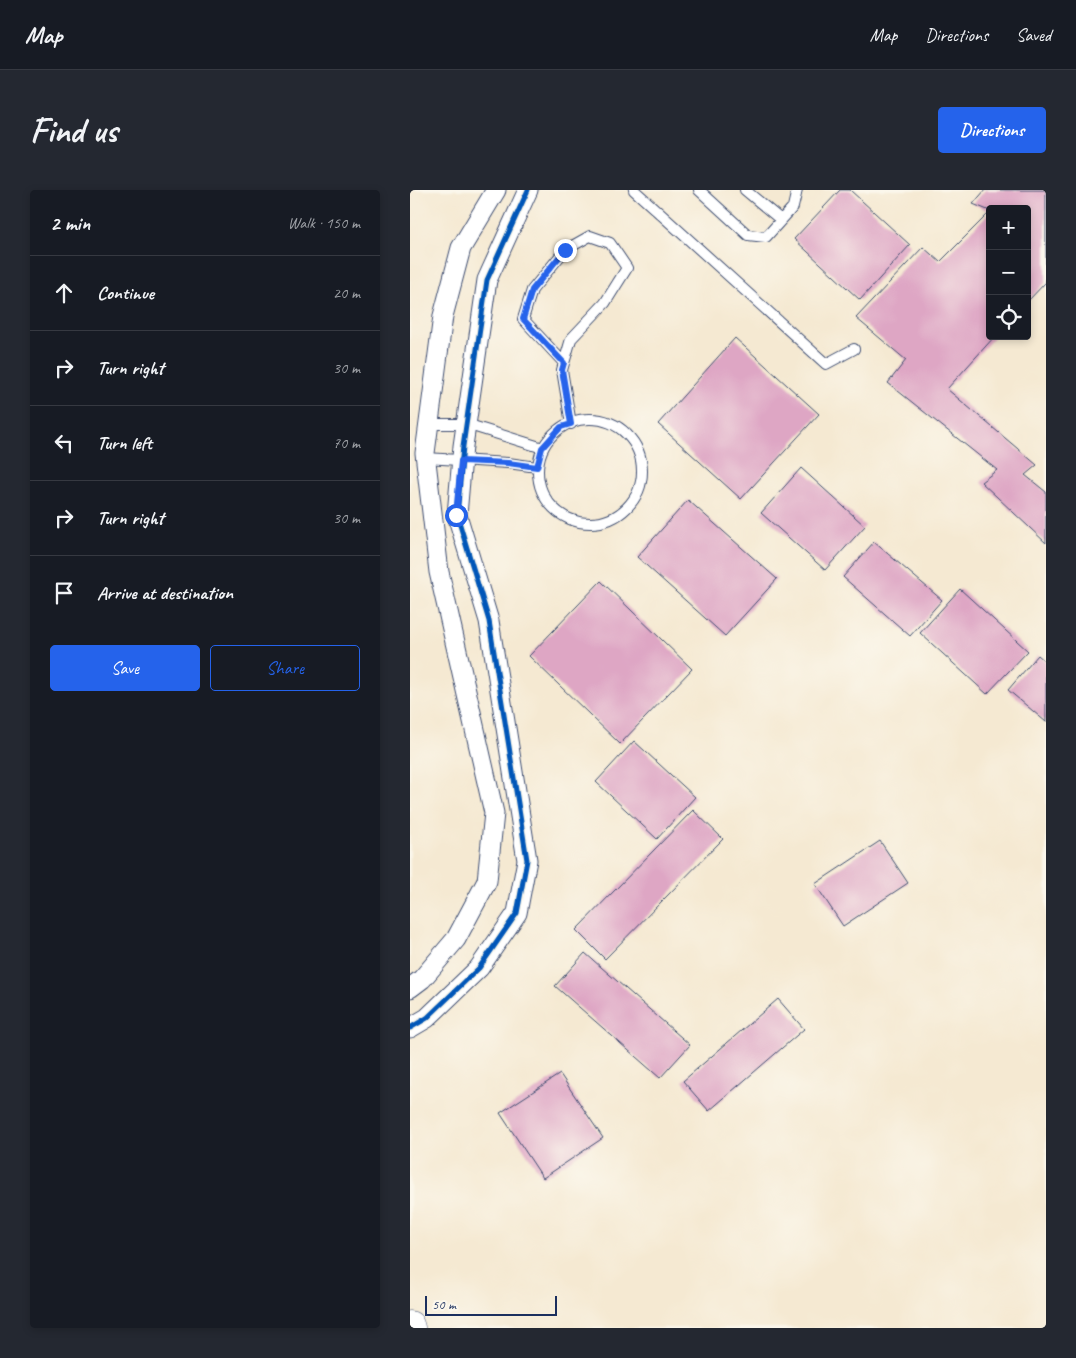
<!DOCTYPE html>
<html lang="en">
<head>
<meta charset="utf-8">
<style>
	:root { --surface:#171b24; --page:#242831; --text:#f1f3f6; --muted:#9ea1a6; --line:#363941; --accent:#2563eb }
	body { margin:0; font-family:Caveat,sans-serif; background:var(--page); color:var(--text) }
	.controls { position:absolute; right:15px; top:15px; display:grid; overflow:hidden; border-radius:5px; box-shadow:0 2px 8px #0003 }
	.controls button { width:45px; height:45px; display:grid; place-items:center; padding:0; border:0; border-bottom:1px solid var(--line); background:var(--surface); color:var(--text); font:25px sans-serif }
	.scale { position:absolute; left:15px; bottom:12px; width:132px; box-sizing:border-box; padding-left:5px; border:2px solid #1b2f5e; border-top:0; font-size:14px; line-height:18px; white-space:nowrap; color:#1b2f5e; -webkit-text-stroke:4px #fbf7ec; paint-order:stroke }
	.stop { position:absolute; width:15px; height:15px; margin:-11px; border:4px solid #2563eb; border-radius:50%; background:#fff }
	.stop.end { background:#2563eb; border-color:#fff; box-shadow:0 1px 5px #0008 }
	.list { margin:0; padding:0; list-style:none }
	h2 { display:flex; justify-content:space-between; align-items:center; height:65px; margin:0; padding:0 20px; font-size:21px }
	h2 small { font-size:16px; font-weight:400; color:var(--muted) }
	.list li { display:grid; grid-template-columns:32px 1fr auto; gap:15px; align-items:center; box-sizing:border-box; height:75px; padding:0 20px; border-top:1px solid var(--line) }
	.list b { display:block; font-size:19px; white-space:nowrap }
	.list em { font-size:16px; font-style:normal; color:var(--muted) }
	.actions { display:flex; gap:10px; padding:15px 20px }
	.actions a { flex:1; padding:11px 0; border:1px solid var(--accent); border-radius:5px; text-align:center; font-size:18px; color:var(--accent) }
	.actions .main { background:var(--accent); color:#fff }
	.icon { flex:none; width:28px; height:28px; fill:none; stroke:currentColor; stroke-width:2; stroke-linecap:round; stroke-linejoin:round }
	.map { position:relative; flex:none; width:636px; height:1138px; overflow:hidden; border-radius:5px }
	header { display:flex; align-items:center; gap:30px; box-sizing:border-box; height:70px; padding:0 25px; background:var(--surface); border-bottom:1px solid var(--line) }
	header strong { font-size:24px }
	nav { display:flex; gap:28px; margin-inline-start:auto; font-size:18px }
	.intro { display:flex; align-items:center; justify-content:space-between; box-sizing:border-box; height:120px; padding:0 30px }
	h1 { margin:0; font-size:35px }
	.button { padding:12px 22px; border-radius:5px; background:var(--accent); color:#fff; font-size:18px; font-weight:700 }
	main { display:flex; gap:30px; padding:0 30px }
	aside { flex:1; background:var(--surface); border-radius:5px; box-shadow:0 2px 8px #0003 }
	.map>svg:first-child { display:block }
</style>
</head>
<body>
<header>
<strong>Map</strong>
<nav><a>Map</a><a>Directions</a><a>Saved</a></nav>
</header>
<div class="intro"><h1>Find us</h1><a class="button">Directions</a></div>
<main>
<aside>
<h2>2 min<small>Walk · 150 m</small></h2>
<ul class="list">
<li><svg class="icon" aria-label="ahead" viewBox="0 0 24 24"><path d="M12 20V5M6 11l6-6 6 6"/></svg><div><b>Continue</b></div><em>20 m</em></li>
<li><svg class="icon" aria-label="right" viewBox="0 0 24 24"><path d="M7 20v-9h11M14 6l5 5-5 5"/></svg><div><b>Turn right</b></div><em>30 m</em></li>
<li><svg class="icon" aria-label="left" viewBox="0 0 24 24"><path d="M17 20v-9H6M10 6l-5 5 5 5"/></svg><div><b>Turn left</b></div><em>70 m</em></li>
<li><svg class="icon" aria-label="right" viewBox="0 0 24 24"><path d="M7 20v-9h11M14 6l5 5-5 5"/></svg><div><b>Turn right</b></div><em>30 m</em></li>
<li><svg class="icon" aria-label="arrive" viewBox="0 0 24 24"><path d="M6 21V4h12l-3 4 3 4H6"/></svg><div><b>Arrive at destination</b></div></li>
</ul>
<div class="actions"><a class="main">Save</a><a>Share</a></div>
</aside>
<div class="map">
<svg width="636" height="1138" viewBox="0 0 636 1138">
	<rect width="100%" height="100%" fill="#fbf7ec"/>
	<filter id="ink" filterUnits="userSpaceOnUse"><feTurbulence type="fractalNoise" baseFrequency=".02" numOctaves="2"/><feDisplacementMap in="SourceGraphic" scale="10" xChannelSelector="R" yChannelSelector="G"/><feConvolveMatrix kernelMatrix="1 2 1 2 8 2 1 2 1" color-interpolation-filters="sRGB"/></filter>
	<filter id="wash" filterUnits="userSpaceOnUse"><feTurbulence type="fractalNoise" baseFrequency=".0096" numOctaves="4" result="noise"/><feDisplacementMap in="SourceGraphic" scale="20" xChannelSelector="R" yChannelSelector="G"/><feGaussianBlur stdDeviation="1.12" result="paint"/><feColorMatrix in="noise" values="0 0 0 0 0 0 0 0 0 0 0 0 0 0 0 0 0 1.4 0 .05"/><feComposite in="paint" operator="in"/></filter>
	<g filter="url(#wash)">
		<rect width="100%" height="100%" fill="#f5e9d2"/>
		<g id="blocks">
			<!-- building -->
			<path fill="#dea6c4" d="M430 0H440L500 55 450 110 384 49Z
				M575 0H636V92L617 112V19H580V21L563 14Z
				M580 22V146H585L537 199 627 275 615 285 636 302V353L571 292 587 280 478 193 496 170 446 128 513 57 530 72Z
				M325 148 409 224 331 309 248 234Z
				M391 278 455 336 415 380 351 323Z
				M278 310 367 389 315 446 227 367Z
				M464 352 532 410 500 446 433 387Z
				M191 391 282 479 210 554 119 466Z
				M550 399 618 461 577 504 510 443Z
				M628 465 636 472V532L598 500Z
				M224 551 285 607 247 649 186 592Z
				M283 620 313 649 195 769 166 740Z
				M470 651 498 693 433 736 405 694Z
				M175 763 280 855 250 888 145 796Z
				M368 809 394 839 299 921 273 891Z
				M150 884 193 948 133 988 90 923Z"/>
		</g>
	</g>
	<g filter="url(#ink)">
		<use href="#blocks" fill-opacity="0" stroke="#3c4b6f" stroke-width="1"/>
		<g fill="none" stroke-linecap="round" stroke-linejoin="round">
			<defs>
				<path id="lane" d="M224 0 416 174 444 159
					M289 0 338 45 356 47 383 17 387 0
					M335 0 371 30
					M154 173 113 129 122 100 155 60 180 46 200 53 217 78 195 113 161 149 152 180 161 234
					M128 281a52 52 0 1 1 104 0a52 52 0 1 1-104 0Z
					M19 234H56L133 258
					M16 268 98 273 127 277"/>
				<path id="street" d="M0 798 12 789 46 749 77 691 84 623 29 382 15 263 33 126 51 58 86 0
					M0 838 17 828 69 778 107 723 117 670 79 431 47 325 53 256 77 90 118 0"/>
				<path id="secondary" d="M0 1135 1 1138"/>
			</defs>
			<!-- lane casing -->
			<use href="#lane" stroke="#3c4b6f" stroke-width="12"/>
			<!-- street casing -->
			<use href="#street" stroke="#3c4b6f" stroke-width="21"/>
			<!-- secondary casing -->
			<use href="#secondary" stroke="#3c4b6f" stroke-width="29"/>
			<!-- lane -->
			<use href="#lane" stroke="#fff" stroke-width="10"/>
			<!-- street -->
			<use href="#street" stroke="#fff" stroke-width="19"/>
			<!-- secondary -->
			<use href="#secondary" stroke="#fff" stroke-width="28"/>
			<defs>
				<path id="cycleway" d="M0 838 17 828 69 778 107 723 117 670 79 431 47 325 53 256 77 90 118 0"/>
			</defs>
			<!-- cycleway casing -->
			<use href="#cycleway" stroke="#fbf7ec" stroke-width="8"/>
			<!-- cycleway -->
			<use href="#cycleway" stroke="#0057b8" stroke-width="5"/>
		</g>
	</g>
	<g fill="none" stroke-linecap="round" stroke-linejoin="round" filter="url(#ink)">
		<!-- route -->
		<path stroke="#2563eb" stroke-width="6" d="M46 325 51 271 98 273 127 277 132 258 151 237 161 234 152 180 154 173 113 129 122 100 155 60"/>
	</g>
</svg>
<div class="controls">
<button>+</button>
<button>−</button>
<button><svg class="icon" aria-label="locate" viewBox="0 0 24 24"><circle cx="12" cy="12" r="6"/><path d="M12 2v4M12 18v4M2 12h4M18 12h4"/></svg></button>
</div>
<div class="scale">50 m</div>
<div class="stop" style="left:46px;top:325px"></div>
<div class="stop end" style="left:155px;top:60px"></div>
</div>
</main>
</body>
</html>
